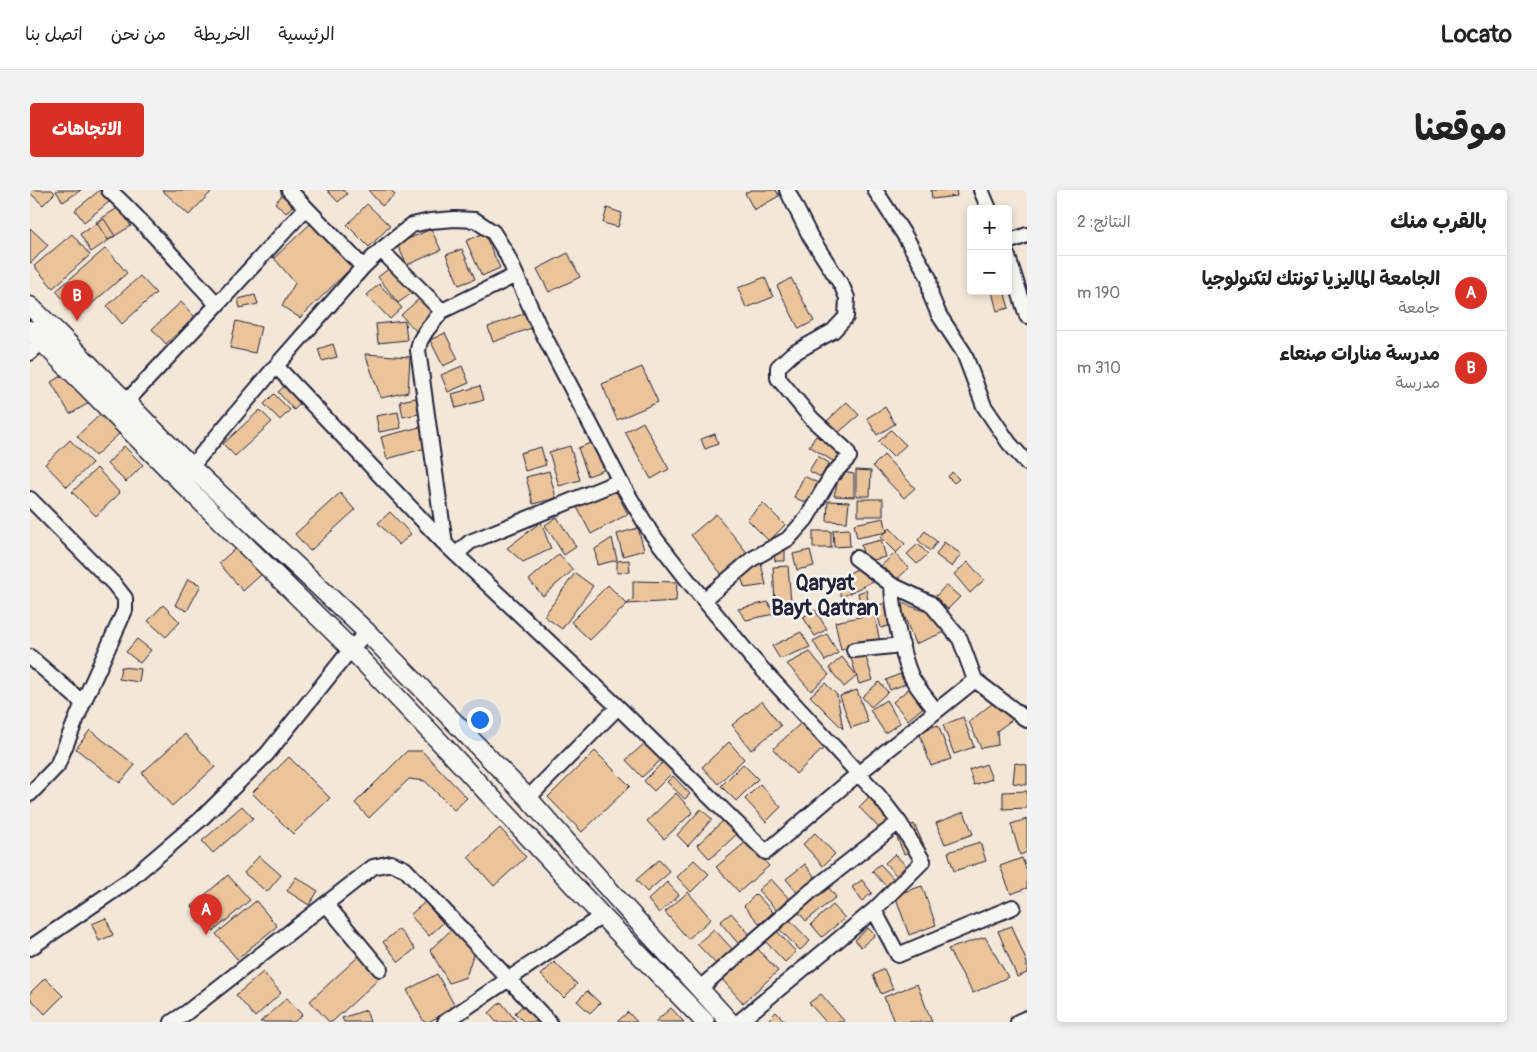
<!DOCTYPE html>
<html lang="ar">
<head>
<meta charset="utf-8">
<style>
	:root { --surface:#fff; --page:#f2f2f2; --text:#222; --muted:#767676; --line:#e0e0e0; --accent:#d93025 }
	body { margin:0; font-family:Pangolin,"Playpen Sans Arabic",sans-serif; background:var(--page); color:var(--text); direction:rtl }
	.controls { position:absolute; right:15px; top:15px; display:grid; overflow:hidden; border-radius:5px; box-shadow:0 2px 8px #0003 }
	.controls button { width:45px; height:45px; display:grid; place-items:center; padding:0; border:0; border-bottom:1px solid var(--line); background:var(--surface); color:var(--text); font:25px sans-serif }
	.you { position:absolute; left:449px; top:529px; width:18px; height:18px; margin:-12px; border:4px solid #fff; border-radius:50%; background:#1a73e8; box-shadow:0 0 0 8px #1a73e833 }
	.badge { display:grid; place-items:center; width:32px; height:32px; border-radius:50%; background:var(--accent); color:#fff; font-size:16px; font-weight:700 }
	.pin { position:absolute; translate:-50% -41px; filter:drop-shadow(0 1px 2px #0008) }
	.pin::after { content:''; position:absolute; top:26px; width:18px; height:15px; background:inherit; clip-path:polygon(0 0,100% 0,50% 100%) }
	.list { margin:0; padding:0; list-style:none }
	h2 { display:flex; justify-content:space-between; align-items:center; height:65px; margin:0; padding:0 20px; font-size:21px }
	h2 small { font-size:16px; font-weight:400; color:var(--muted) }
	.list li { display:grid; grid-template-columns:32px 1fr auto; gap:15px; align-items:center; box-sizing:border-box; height:75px; padding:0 20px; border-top:1px solid var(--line) }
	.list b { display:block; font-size:19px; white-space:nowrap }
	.list p { margin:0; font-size:16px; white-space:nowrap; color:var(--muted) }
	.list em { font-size:16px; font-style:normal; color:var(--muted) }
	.map { position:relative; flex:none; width:997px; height:832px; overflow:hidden; direction:ltr; border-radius:5px }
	header { display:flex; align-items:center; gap:30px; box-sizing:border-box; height:70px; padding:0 25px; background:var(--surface); border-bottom:1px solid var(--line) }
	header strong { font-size:24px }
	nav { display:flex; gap:28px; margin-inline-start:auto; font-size:18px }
	.intro { display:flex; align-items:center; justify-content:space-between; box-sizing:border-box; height:120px; padding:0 30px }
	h1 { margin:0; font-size:35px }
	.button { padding:12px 22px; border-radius:5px; background:var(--accent); color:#fff; font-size:18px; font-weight:700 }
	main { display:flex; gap:30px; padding:0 30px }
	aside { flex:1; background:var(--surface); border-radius:5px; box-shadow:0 2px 8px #0003 }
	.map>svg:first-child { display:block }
</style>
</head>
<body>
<header>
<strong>Locato</strong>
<nav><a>الرئيسية</a><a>الخريطة</a><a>من نحن</a><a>اتصل بنا</a></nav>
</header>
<div class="intro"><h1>موقعنا</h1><a class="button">الاتجاهات</a></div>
<main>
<aside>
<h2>بالقرب منك<small>النتائج: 2</small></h2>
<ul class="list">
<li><span class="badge">A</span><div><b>الجامعة الماليزيا تونتك لتكنولوجيا</b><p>جامعة</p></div><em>190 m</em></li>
<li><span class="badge">B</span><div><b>مدرسة منارات صنعاء</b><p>مدرسة</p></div><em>310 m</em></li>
</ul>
</aside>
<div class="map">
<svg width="997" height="832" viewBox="0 0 997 832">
	<rect width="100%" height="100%" fill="#f2e7d8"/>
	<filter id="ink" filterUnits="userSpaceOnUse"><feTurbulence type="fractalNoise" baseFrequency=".02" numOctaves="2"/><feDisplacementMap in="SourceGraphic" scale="10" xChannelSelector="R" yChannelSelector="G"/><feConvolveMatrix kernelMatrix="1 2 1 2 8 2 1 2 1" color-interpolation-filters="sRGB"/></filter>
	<g filter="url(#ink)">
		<!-- building -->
		<path fill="#eac49a" stroke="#22223b" d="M0 0H22L25 3 13 15 0 3Z
			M28 0H51L33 12 26 1Z
			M70 0 79 12 54 32 45 20Z
			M132 0H183L159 25Z
			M297 0H313L317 4 308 12Z
			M338 0H361L365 5 352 16Z
			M721 0H746L749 6 724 20 715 3Z
			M901 0H926L927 6 902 9Z
			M255 2 266 12 256 23 245 13Z
			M337 14 360 36 339 57 317 35Z
			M89 17 101 36 78 50 66 32Z
			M577 18 592 23 588 37 573 33Z
			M74 29 85 46 61 62 50 44Z
			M281 33 322 77 270 128 252 116 265 93 244 68Z
			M0 38 18 55 1 73H0Z
			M401 39 411 60 377 75 367 54Z
			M454 43 470 78 452 86 436 51Z
			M42 44 60 65 23 98 4 76Z
			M76 58 97 83 48 126 26 101Z
			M432 59 445 89 429 95 416 65Z
			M538 63 550 87 519 102 507 79Z
			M361 77 382 103 368 113 348 87Z
			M110 86 126 103 92 134 77 116Z
			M735 87 743 107 716 118 708 98Z
			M761 88 784 131 769 139 747 96Z
			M349 94 372 118 360 129 337 105Z
			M966 101H974L979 118 967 121 962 102Z
			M225 105 228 114 210 118 208 109Z
			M390 108 404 123 387 142 371 125Z
			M151 112 165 127 136 154 122 139Z
			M498 122 504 137 463 152 458 137Z
			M206 131 231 137 225 163 200 158Z
			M375 131 377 150 348 153 346 134Z
			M415 143 428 169 413 176 400 150Z
			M303 154 307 167 292 171 288 159Z
			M335 164 380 167 378 202 351 208Z
			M432 176 439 193 418 202 411 185Z
			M612 177 628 212 587 230 572 194Z
			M40 181 59 213 40 224 21 192Z
			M259 192 274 210 264 220 248 202Z
			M450 196 454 210 426 218 422 204Z
			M244 204 260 220 250 230 234 214Z
			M386 208 389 224 373 227 370 211Z
			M817 212 829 225 808 243 797 231Z
			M855 217 865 234 847 245 837 228Z
			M230 220 242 232 205 266 193 254Z
			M368 222 371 238 349 242 346 226Z
			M72 223 90 243 65 266 47 246Z
			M613 232 639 279 621 289 595 242Z
			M390 237 396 258 357 269 351 247Z
			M861 240 876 255 863 267 848 252Z
			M685 244 688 254 675 259 671 249Z
			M786 246 815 265 809 275 779 256Z
			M40 250 62 273 37 297 15 274Z
			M563 252 574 280 558 286 548 258Z
			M94 256 113 275 96 292 77 274Z
			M540 256 550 290 529 296 519 262Z
			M511 257 516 275 495 281 490 263Z
			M854 265 885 298 874 308 843 276Z
			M788 266 799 273 791 287 779 281Z
			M67 278 90 303 66 326 42 302Z
			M826 280 841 281 840 306H826Z
			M519 281 526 308 503 314 496 287Z
			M812 282 824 284V307L804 306 808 290 812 289Z
			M922 282 929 289 924 293 918 287Z
			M774 286 790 294 779 315 764 307Z
			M584 298 598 324 561 344 547 317Z
			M310 303 325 320 280 361 265 344Z
			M828 309H853V326H828Z
			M798 311 819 312 817 332 797 331Z
			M733 313 755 335 739 351 717 329Z
			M360 322 381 344 369 355 348 333Z
			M686 324 719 365 693 386 661 345Z
			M527 327 546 357 534 365 515 335Z
			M854 328 857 342 827 348 824 334Z
			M511 332 521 359 493 372 477 358Z
			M608 338 614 360 593 366 587 344Z
			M860 338 875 354 866 363 850 347Z
			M819 339 820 356 804 357 803 340Z
			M783 341H801V358H783Z
			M895 341 907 352 900 361 888 350Z
			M582 348 587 370 567 375 565 359Z
			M851 350 856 367 835 372 831 355Z
			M914 352 931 364 922 377 906 365Z
			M888 354 898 364 887 374 877 364Z
			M209 355 234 382 213 401 189 373Z
			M744 357H755V371H745Z
			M780 360 784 376 767 380 763 364Z
			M865 363 879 378 865 391 851 376Z
			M529 364 543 380 513 406 499 390Z
			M730 369 736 395 715 398 710 385Z
			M599 370 600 382 587 383V371Z
			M938 372 954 390 940 403 924 384Z
			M835 375 843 391 812 407 804 391Z
			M758 376 761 412 745 413 743 377Z
			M545 383 563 396 532 439 514 426Z
			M158 389 171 395 157 421 145 415Z
			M603 391 647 392 646 411 597 414 603 409Z
			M578 395 597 414 560 450 541 432Z
			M916 395 930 407 918 419 905 407Z
			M836 400 839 415 831 417 828 403Z
			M738 412 744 424 716 430 708 419Z
			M859 412 865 434 851 438 845 416Z
			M869 412 903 424 915 442 885 454Z
			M133 415 150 432 136 447 118 431Z
			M785 420 797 439 785 446 773 427Z
			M844 424 850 452 811 460 805 432Z
			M771 442 780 457 750 469 742 456Z
			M797 444 808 463 795 471 783 451Z
			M107 449 121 460 110 473 96 462Z
			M780 462 799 485 781 501 757 474Z
			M835 464 843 490 829 494 821 468Z
			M812 467 827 486 814 497 799 478Z
			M91 477 111 479 109 492 89 489Z
			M870 484 875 494 860 500 856 490Z
			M849 492 858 502 841 517 832 507Z
			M795 493 807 505 813 539 780 506Z
			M882 496 897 514 878 530 863 512Z
			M827 500 838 532 821 538 810 506Z
			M856 510 870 533 855 543 840 520Z
			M732 511 751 536 721 560 702 535Z
			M964 512 983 529 967 541 968 555 951 558 939 532Z
			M933 527 944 557 924 564 913 535Z
			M772 532 795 557 766 584 743 559Z
			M908 535 921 569 901 576 889 542Z
			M60 540 105 575 90 593 46 559Z
			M155 544 185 577 142 616 112 583Z
			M616 552 631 570 612 587 596 570Z
			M699 552 714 569 688 594 672 577Z
			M377 561H392L437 608 424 620 395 591 379 589 339 628 325 613Z
			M565 561 600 596 552 642 518 607Z
			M259 567 300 608 263 644 222 603Z
			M635 570 645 580 624 601 614 591Z
			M985 573 997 575V595L983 593Z
			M713 574 728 589 706 611 691 596Z
			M956 574 962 589 944 595 939 580Z
			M643 586 660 604 655 609 637 592Z
			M730 594 751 617 736 632 715 609Z
			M997 601V618L973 619V602Z
			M646 603 663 622 634 649 617 631Z
			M842 604 864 627 851 640 829 617Z
			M212 616 223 628 183 663 172 651Z
			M671 619 682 629 658 656 647 645Z
			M934 622 943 644 915 654 906 633Z
			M695 629 708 643 680 669 667 655Z
			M997 629V662L990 665 981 634Z
			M884 634 894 655 874 664 865 643Z
			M470 638 496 667 464 696 438 667Z
			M785 643 805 664 793 676 773 654Z
			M717 651 739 676 709 702 686 677Z
			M950 652 956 671 924 681 918 662Z
			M865 664 878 678 868 687 855 673Z
			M229 666 251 685 237 702 214 683Z
			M992 668 997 681V698L981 704 970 676Z
			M629 670 640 682 617 702 606 690Z
			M664 670 679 684 661 702 647 687Z
			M775 674 787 690 769 705 756 689Z
			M850 674 864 689 857 697 842 681Z
			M198 685 220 710 184 741 162 716Z
			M266 687 288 701 279 715 257 701Z
			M741 689 761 711 749 723 728 700Z
			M832 690 842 703 832 711 822 697Z
			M637 692 649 705 629 723 618 710Z
			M796 694 806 707 776 731 766 719Z
			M892 696 906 735 879 745 865 705Z
			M658 702 681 729 658 749 635 722Z
			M726 704 743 722 730 734 714 716Z
			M226 711 247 736 207 769 186 744Z
			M395 712 413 733 399 746 380 725Z
			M803 715 815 728 792 747 781 734Z
			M701 723 723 748 712 758 690 732Z
			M757 727 780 751 770 760 747 737Z
			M76 728 83 745 69 751 62 734Z
			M982 736 997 773V783L987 787 968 741Z
			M424 737 443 765 436 787 419 793 400 760Z
			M744 738 766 762 755 772 733 749Z
			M838 738 845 745 831 757 825 750Z
			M369 739 385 759 369 772 353 752Z
			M684 739 705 762 689 777 667 754Z
			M955 747 978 787 943 803 918 759Z
			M725 756 748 781 713 813 690 787Z
			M329 766 350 788 302 832H299L280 811Z
			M524 772 547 794 534 808 511 785Z
			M854 779 863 799 851 804 843 785Z
			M233 782 251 803 225 827 206 805Z
			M407 784 426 818 398 832H394L377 800Z
			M15 788 33 806 15 824 0 808V803Z
			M887 794 902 832H864L854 807Z
			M557 801 570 813 560 823 547 811Z
			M791 804 815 832H796L779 813Z
			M257 808 272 825 264 832H230Z
			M501 808 524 832H494L485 823Z
			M471 812 487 832H466L459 823Z
			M641 818 654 832H625Z
			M336 820 340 832H314L312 828Z
			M598 822 607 832H587Z
			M746 822 756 832H736Z"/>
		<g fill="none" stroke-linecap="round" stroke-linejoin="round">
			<defs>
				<path id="minor" d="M79 0C105 23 127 49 151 75 163 89 176 101 187 115L276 18
					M259 0 333 77
					M845 0 875 46 899 88 901 106 909 125 934 163 954 216 979 253 997 273
					M951 0 959 19
					M978 52 997 45
					M351 60 412 121
					M978 67 997 126
					M0 163 12 151
					M246 176 415 354 588 517 736 662 829 583 945 490
					M96 212 187 115
					M161 277 246 176 333 77 351 60 382 35 400 31 425 29 445 30 463 42 476 63 508 134 590 291 621 343 660 393 722 468 848 605 869 632 893 671 844 720 709 832
					M0 309 84 394 95 408V420L53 513 27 576 0 604
					M415 354 388 160 390 151 396 141 412 121 486 85
					M428 366 432 359 440 352 590 291
					M826 368 862 395 900 413 930 449 945 490 997 530
					M862 395C863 420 871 463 881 486 887 498 898 510 906 521
					M674 410 722 369 758 349 776 329 802 285 819 267 817 261 782 229 748 188V177L762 164 803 141 816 127 817 108 812 96 780 46 757 0
					M824 460 872 455
					M0 467 53 513
					M498 608 588 517
					M296 714 350 779
					M844 720 868 765 983 717
					M0 758 98 691 171 629 237 564 321 459 337 442
					M669 799 780 702 869 632
					M142 832 156 823 343 677 361 673 375 679 519 832
					M415 832 572 726
					M988 832 997 828"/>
				<path id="tertiary" d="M0 116 26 141 161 277 337 442 498 608 591 713 700 832
					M0 140 150 291 321 459 409 551 572 726 675 832"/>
			</defs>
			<!-- minor casing -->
			<use href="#minor" stroke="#22223b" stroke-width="18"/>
			<!-- tertiary casing -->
			<use href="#tertiary" stroke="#22223b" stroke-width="21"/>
			<!-- minor -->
			<use href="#minor" stroke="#f6f6f2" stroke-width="14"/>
			<!-- tertiary -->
			<use href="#tertiary" stroke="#f6f6f2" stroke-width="18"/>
		</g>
	</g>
	<g text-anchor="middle" stroke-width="5" stroke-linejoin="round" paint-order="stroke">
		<!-- district labels -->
		<g font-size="22" font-weight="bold" fill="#22223b" stroke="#f6f6f2">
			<text x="795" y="400">Qaryat<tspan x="795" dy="25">Bayt Qatran</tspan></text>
		</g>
	</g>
</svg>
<div class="controls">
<button>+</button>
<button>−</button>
</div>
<div class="you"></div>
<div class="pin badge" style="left:176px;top:745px">A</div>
<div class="pin badge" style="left:47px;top:131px">B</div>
</div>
</main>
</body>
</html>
